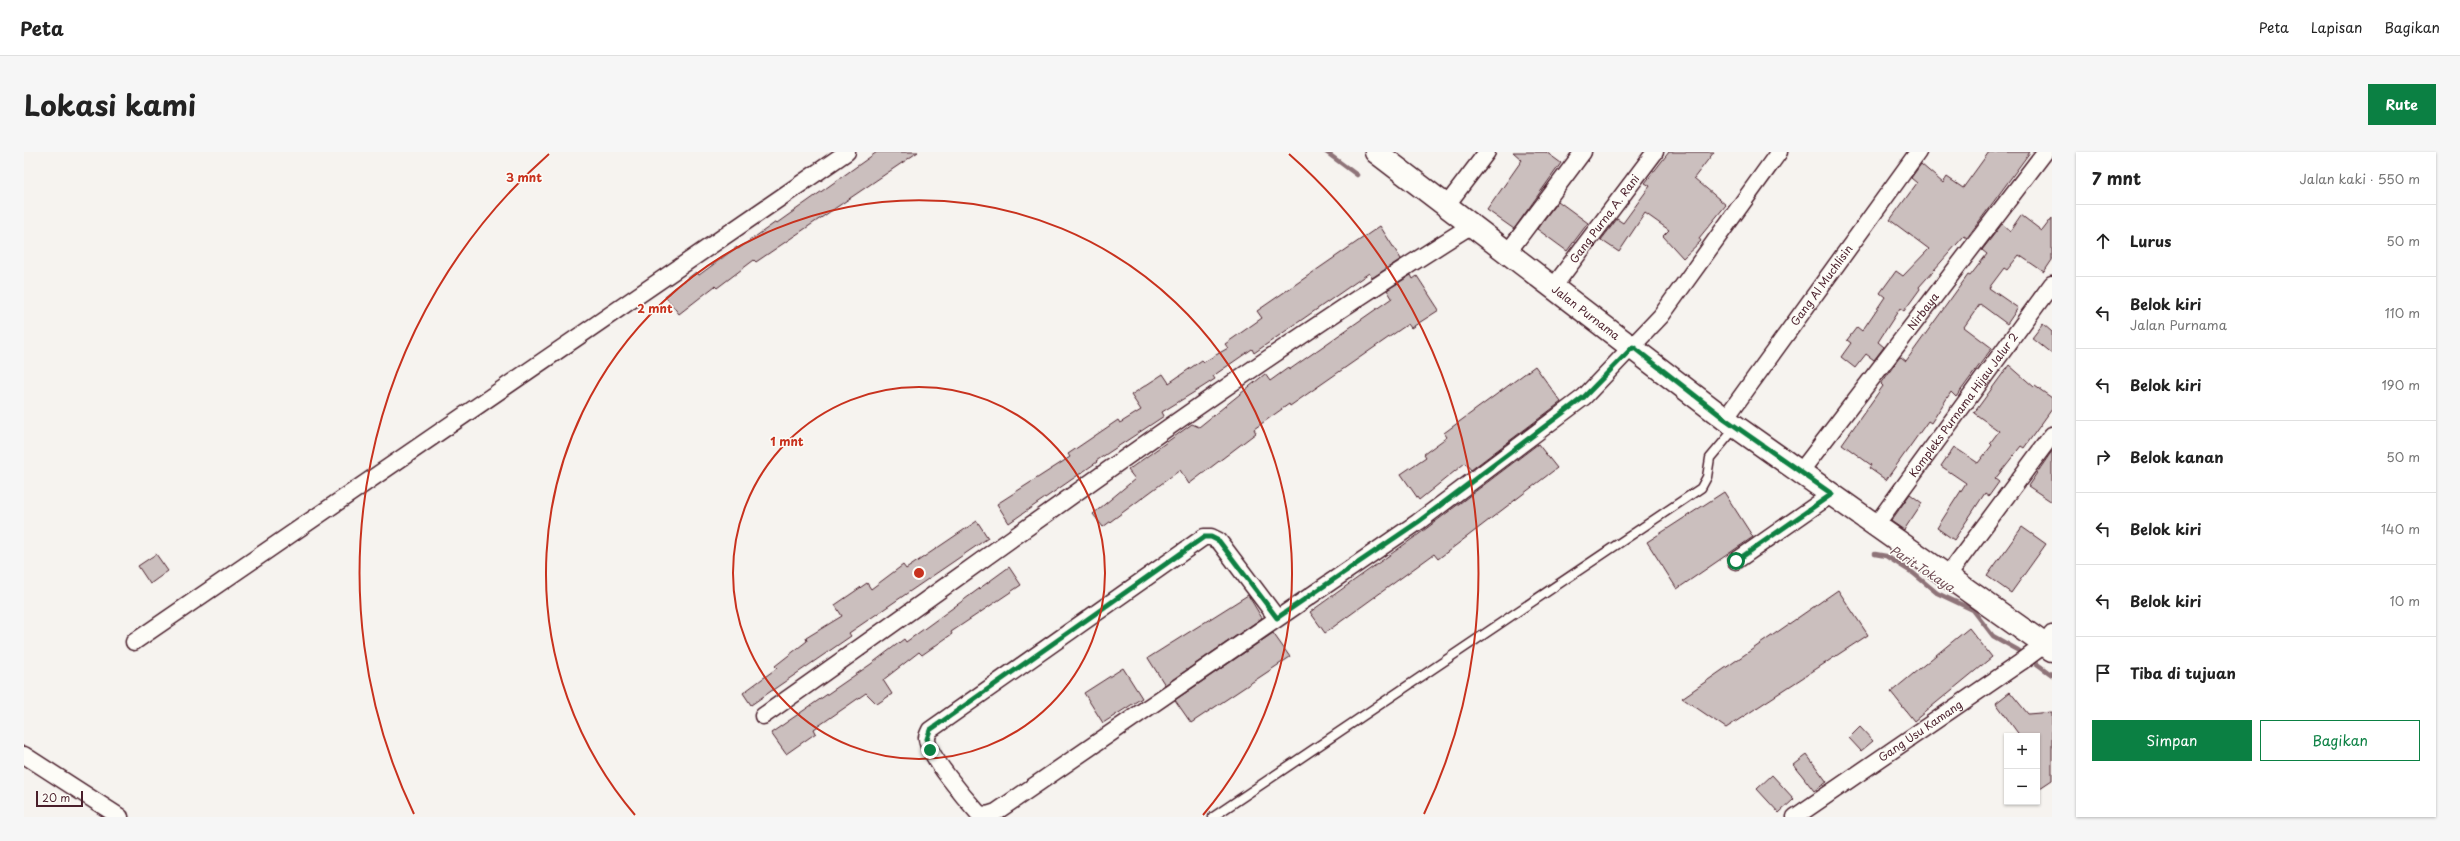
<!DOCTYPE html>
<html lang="id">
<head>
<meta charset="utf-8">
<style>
	:root { --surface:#fff; --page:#f6f6f6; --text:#222; --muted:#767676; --line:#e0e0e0; --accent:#0b8043 }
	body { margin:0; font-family:"Playpen Sans",sans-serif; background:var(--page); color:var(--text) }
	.controls { position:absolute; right:12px; bottom:12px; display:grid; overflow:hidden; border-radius:0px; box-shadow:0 1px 3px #0004 }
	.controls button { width:36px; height:36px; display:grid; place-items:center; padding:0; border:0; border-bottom:1px solid var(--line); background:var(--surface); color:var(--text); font:20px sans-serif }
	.scale { position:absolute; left:12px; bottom:10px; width:47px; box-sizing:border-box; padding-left:4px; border:2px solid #4a1f2b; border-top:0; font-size:11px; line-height:14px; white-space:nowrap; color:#4a1f2b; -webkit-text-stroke:3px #fdfcf7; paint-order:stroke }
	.stop { position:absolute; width:12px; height:12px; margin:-9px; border:3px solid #0b8043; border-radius:50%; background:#fff }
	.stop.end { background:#0b8043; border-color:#fff; box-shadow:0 1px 4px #0008 }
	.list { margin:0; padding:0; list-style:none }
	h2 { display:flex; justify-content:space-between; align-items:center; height:52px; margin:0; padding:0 16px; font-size:17px }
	h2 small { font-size:13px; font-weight:400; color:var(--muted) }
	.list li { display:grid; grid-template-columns:26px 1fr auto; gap:12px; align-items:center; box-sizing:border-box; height:72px; padding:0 16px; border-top:1px solid var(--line) }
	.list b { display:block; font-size:15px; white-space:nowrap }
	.list p { margin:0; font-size:13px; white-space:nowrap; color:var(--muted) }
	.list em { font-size:13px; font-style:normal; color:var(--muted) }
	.actions { display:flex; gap:8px; padding:12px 16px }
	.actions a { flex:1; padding:9px 0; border:1px solid var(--accent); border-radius:0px; text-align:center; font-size:14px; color:var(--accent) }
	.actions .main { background:var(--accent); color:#fff }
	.icon { flex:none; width:22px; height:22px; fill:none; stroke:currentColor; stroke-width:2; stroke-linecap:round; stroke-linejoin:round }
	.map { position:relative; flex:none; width:2028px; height:665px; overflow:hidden; border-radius:0px }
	header { display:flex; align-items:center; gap:24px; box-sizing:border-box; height:56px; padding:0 20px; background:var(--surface); border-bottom:1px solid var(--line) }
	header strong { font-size:19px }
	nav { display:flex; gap:22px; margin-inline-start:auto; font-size:14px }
	.intro { display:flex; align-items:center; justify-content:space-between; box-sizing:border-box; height:96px; padding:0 24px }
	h1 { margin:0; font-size:28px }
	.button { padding:10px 18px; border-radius:0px; background:var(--accent); color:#fff; font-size:14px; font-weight:700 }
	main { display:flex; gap:24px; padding:0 24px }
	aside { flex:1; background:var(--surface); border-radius:0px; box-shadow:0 1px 3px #0004 }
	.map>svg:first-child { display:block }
</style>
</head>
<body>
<header>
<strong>Peta</strong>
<nav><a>Peta</a><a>Lapisan</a><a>Bagikan</a></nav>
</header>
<div class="intro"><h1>Lokasi kami</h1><a class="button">Rute</a></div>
<main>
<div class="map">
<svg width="2028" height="665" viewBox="0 0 2028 665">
	<rect width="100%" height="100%" fill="#f6f3ef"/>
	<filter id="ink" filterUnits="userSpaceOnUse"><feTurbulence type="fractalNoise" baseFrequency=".025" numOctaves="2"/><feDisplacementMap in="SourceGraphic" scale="8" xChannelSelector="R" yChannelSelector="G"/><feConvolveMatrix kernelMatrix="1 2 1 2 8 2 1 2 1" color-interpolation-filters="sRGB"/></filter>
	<g filter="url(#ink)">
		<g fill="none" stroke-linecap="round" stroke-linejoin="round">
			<!-- stream -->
			<path stroke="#8e7378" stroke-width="4.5" d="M1302 0 1333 23
				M1851 402 1862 404 1889 421 1913 441 1949 458 1969 484 1994 498 2028 523"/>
		</g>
		<!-- building -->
		<path fill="#cbbfbe" stroke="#4a1f2b" d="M853 0H894L732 110 730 108 693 136 691 134 655 162 641 144 672 120 675 123 713 95 714 97 752 70 753 71Z
			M1489 0H1522L1537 11 1490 77 1463 58 1498 8Z
			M1645 0H1690L1670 26 1702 53 1675 86 1677 89 1659 106 1639 84 1645 78 1621 61 1595 100 1577 88 1593 67 1599 71 1626 34 1621 31Z
			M1965 0H2006L1943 86 1940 84 1895 135 1896 137 1880 159 1876 156 1854 190 1860 195 1850 208 1842 202 1831 216 1817 205 1827 191 1823 188 1833 175 1838 179 1861 145 1856 141 1872 119 1879 124 1905 97 1866 68 1893 31 1887 26 1897 12 1919 31 1923 25 1939 36Z
			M1534 49 1564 71 1543 99 1513 77Z
			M1997 63 2018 79 2028 66V108L2020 120 1995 103 1983 118 1980 116 1965 136 1994 156 1983 172 1956 152 1940 175 1968 196 1932 245 1927 240 1907 271 1904 269 1862 328 1845 316 1847 313 1818 292 1859 234 1857 232 1875 206 1877 205 1882 209 1944 123 1946 124 1963 102 1958 98 1978 72 1986 79Z
			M1356 74 1377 107 1348 126 1345 121 1230 201 1228 197 1189 224 1191 227 1177 236 1138 260 1140 264 1072 309 1073 310 985 371 973 352 1046 305 1044 302 1094 268 1096 271 1117 258 1107 243 1139 222 1145 231 1178 208 1180 210 1204 196 1201 192 1238 166 1233 159Z
			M1387 123 1389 127 1393 124 1415 158 1387 176 1384 172 1266 254 1265 252 1230 277 1232 281 1165 332 1156 318 1079 375 1069 362 1111 327 1104 318 1168 272 1175 275 1241 222 1246 229 1264 216 1265 218 1368 146 1363 138Z
			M2019 172 2028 180V202L2008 186Z
			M1985 213 2010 235 2011 234 2028 246V257L2000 296 1997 294 1971 327 1975 330 1965 344 1961 341 1930 388 1913 376 1942 331 1917 314 1930 295 1954 311 1968 293 1966 291 1975 279 1950 261Z
			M1511 214 1537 250 1447 318 1441 311 1395 348 1377 322 1402 305 1400 302 1423 285 1420 281Z
			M1514 292 1533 316 1414 407 1410 402 1301 481 1286 460 1395 382Z
			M2028 299V350L2004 334Z
			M1700 340 1729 385 1653 437 1623 390Z
			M1886 342 1898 351 1880 378 1867 369Z
			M953 369 964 386 825 481 827 484 727 553 719 541 753 516 751 514 783 489 782 486 818 464 811 453 843 431 847 437 879 413 882 417Z
			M1998 375 2022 392 1987 441 1963 424Z
			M132 402 144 419 126 432 114 414Z
			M985 415 997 433 927 480 928 482 898 503 895 500 859 528 868 542 853 552 842 541 790 577 792 581 762 602 747 581 847 512 880 487 882 490Z
			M1814 438 1844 483 1702 576 1658 546Z
			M1224 443 1238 466 1141 533 1124 506Z
			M1945 476 1968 505 1890 569 1867 540Z
			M1249 481 1266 505 1167 571 1151 548Z
			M1099 516 1118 546 1079 571 1060 541Z
			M1986 540 2004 562 2028 560V628L2013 638V584H1996L1972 551Z
			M1836 575 1849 589 1837 599 1825 586Z
			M1783 603 1803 630 1790 639 1770 613Z
			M1748 623 1770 647 1755 661 1733 637Z"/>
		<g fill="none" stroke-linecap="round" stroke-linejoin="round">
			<defs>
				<path id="lane" d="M1189 665 1677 336 1683 325 1686 306 1712 275"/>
				<g id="street">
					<path d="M1422 54 1463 0"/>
					<path d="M1484 100 1559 0"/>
					<path id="s1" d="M1530 134 1631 0"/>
					<path id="s2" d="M1701 267 1894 0"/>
					<path id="s3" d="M1777 319 2021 0"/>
					<path id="s4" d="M1851 374 2028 132"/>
					<path d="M1712 409 1808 342"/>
					<path d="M1924 423 2028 283"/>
					<path d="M1253 466 1195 389 1187 385H1180L906 578C905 580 903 584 903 586 902 601 944 650 955 662L963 663 972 660 1394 370 1560 245 1637 164 1755 0"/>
					<path d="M110 490 823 0"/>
					<path d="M739 564C974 399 1204 225 1448 73"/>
					<path d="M0 603 96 665"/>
					<path id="s5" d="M1771 665 1997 510 2020 493 2028 482"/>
				</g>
				<g id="secondary">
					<path id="s6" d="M1352 0 1701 267 2028 498"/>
				</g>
			</defs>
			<!-- lane casing -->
			<use href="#lane" stroke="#4a1f2b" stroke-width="11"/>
			<!-- street casing -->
			<use href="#street" stroke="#4a1f2b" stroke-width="19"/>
			<!-- secondary casing -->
			<use href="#secondary" stroke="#4a1f2b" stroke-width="25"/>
			<!-- lane -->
			<use href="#lane" stroke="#fdfcf7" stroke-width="8"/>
			<!-- street -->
			<use href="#street" stroke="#fdfcf7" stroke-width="16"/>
			<!-- secondary -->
			<use href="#secondary" stroke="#fdfcf7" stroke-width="22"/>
		</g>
	</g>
	<g fill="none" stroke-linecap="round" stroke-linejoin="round" filter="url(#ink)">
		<!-- route -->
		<path stroke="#0b8043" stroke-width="5" d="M906 598 903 587 906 578 1180 385H1187L1195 389 1253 466 1394 370 1560 245 1609 195 1701 267 1808 342 1712 409"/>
	</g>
	<!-- distance rings -->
	<g fill="none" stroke="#c8321e" stroke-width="2">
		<circle cx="895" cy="421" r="186"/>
		<path d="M611 663A373 373 0 1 1 1179 663"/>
		<path d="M390 662A559 559 0 0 1 525 2M1265 2A559 559 0 0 1 1400 662"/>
	</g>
	<g text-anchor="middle" stroke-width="3" stroke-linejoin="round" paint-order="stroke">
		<!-- street labels -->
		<g font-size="11" fill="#4a1f2b" stroke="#fdfcf7">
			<text dy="4" stroke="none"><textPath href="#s1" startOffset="84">Gang Purna A. Rani</textPath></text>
			<text dy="4" stroke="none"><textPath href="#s2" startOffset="165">Gang Al Muchlisin</textPath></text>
			<text dy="4" stroke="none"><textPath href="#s6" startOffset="264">Jalan Purnama</textPath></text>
			<text dy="4" stroke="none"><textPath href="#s3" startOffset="201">Nirbaya</textPath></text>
			<text dy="4" stroke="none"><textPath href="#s4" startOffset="150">Kompleks Purnama Hijau Jalur 2</textPath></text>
			<text dy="4" stroke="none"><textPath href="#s5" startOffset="152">Gang Usu Kamang</textPath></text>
		</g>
		<!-- water labels -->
		<g font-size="12" font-style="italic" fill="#725058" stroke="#fdfcf7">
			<text transform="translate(1898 417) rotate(33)" y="4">Parit Tokaya</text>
		</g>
	</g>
	<circle cx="895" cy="421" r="6" fill="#c8321e" stroke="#fdfcf7" stroke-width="2"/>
	<g font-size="12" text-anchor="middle" font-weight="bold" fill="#c8321e" stroke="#fdfcf7" stroke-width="3" stroke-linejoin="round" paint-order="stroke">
		<text x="500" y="30">3 mnt</text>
		<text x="631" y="161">2 mnt</text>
		<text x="763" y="294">1 mnt</text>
	</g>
</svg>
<div class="controls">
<button>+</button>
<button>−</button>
</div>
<div class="scale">20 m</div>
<div class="stop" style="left:1712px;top:409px"></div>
<div class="stop end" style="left:906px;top:598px"></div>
</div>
<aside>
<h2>7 mnt<small>Jalan kaki · 550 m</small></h2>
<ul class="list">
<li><svg class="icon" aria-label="ahead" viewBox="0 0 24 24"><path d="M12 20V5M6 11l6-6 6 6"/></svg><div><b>Lurus</b></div><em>50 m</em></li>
<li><svg class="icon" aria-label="left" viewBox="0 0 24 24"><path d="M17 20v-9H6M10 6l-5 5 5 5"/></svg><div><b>Belok kiri</b><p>Jalan Purnama</p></div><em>110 m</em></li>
<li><svg class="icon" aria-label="left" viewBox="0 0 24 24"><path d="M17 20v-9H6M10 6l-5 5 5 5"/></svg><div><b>Belok kiri</b></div><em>190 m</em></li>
<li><svg class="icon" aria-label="right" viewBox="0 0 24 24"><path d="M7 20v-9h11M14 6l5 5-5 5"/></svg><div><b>Belok kanan</b></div><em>50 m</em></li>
<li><svg class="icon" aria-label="left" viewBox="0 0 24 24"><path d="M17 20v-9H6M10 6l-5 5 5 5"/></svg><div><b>Belok kiri</b></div><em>140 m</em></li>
<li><svg class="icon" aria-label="left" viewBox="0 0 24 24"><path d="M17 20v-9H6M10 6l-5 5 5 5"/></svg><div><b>Belok kiri</b></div><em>10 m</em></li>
<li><svg class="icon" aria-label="arrive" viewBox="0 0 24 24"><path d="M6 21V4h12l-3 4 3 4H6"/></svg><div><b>Tiba di tujuan</b></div></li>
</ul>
<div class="actions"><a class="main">Simpan</a><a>Bagikan</a></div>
</aside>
</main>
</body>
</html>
